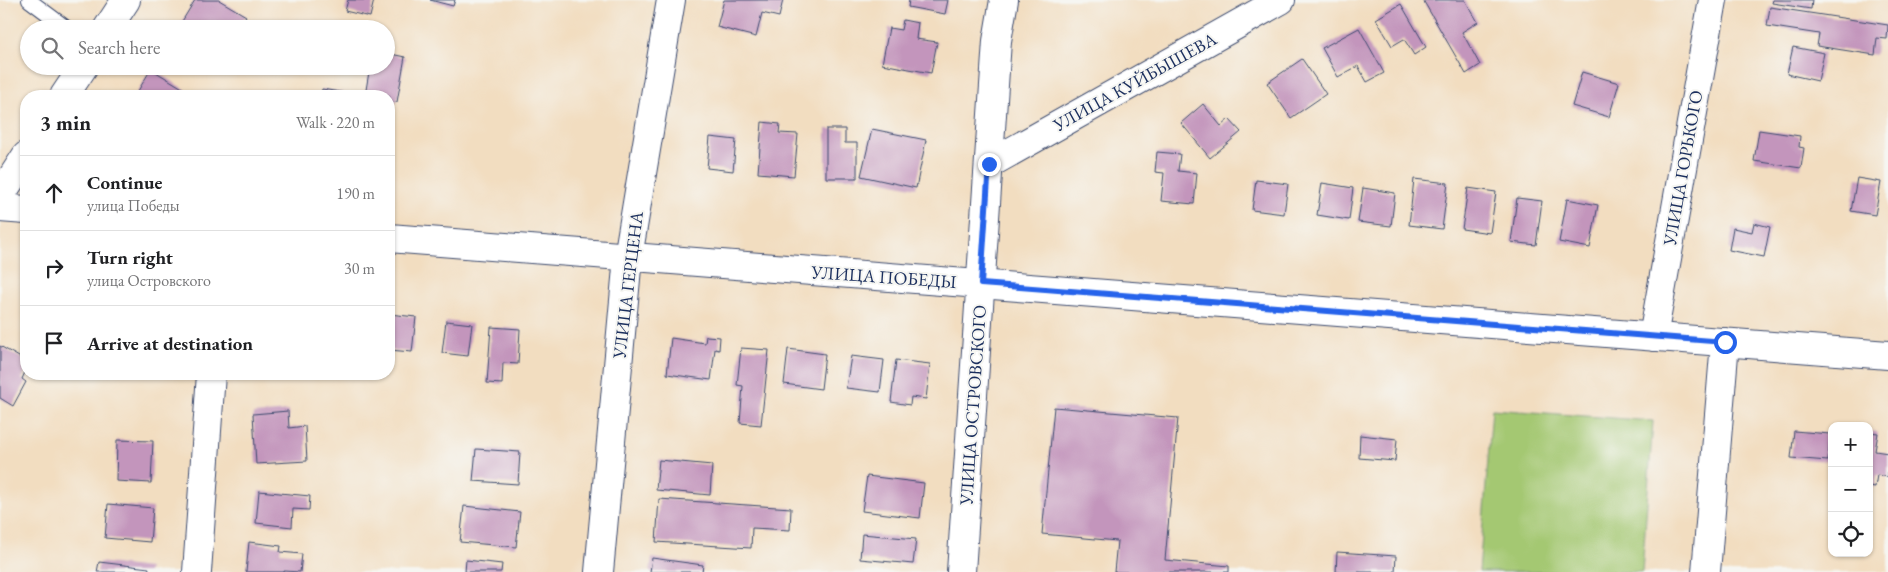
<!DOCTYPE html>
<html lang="en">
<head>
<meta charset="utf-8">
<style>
	:root { --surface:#fff; --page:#f6f6f6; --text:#202124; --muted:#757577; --line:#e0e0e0 }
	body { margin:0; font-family:"EB Garamond",serif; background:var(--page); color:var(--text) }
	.controls { position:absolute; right:15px; bottom:15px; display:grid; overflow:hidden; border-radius:10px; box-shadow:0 1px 4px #0004 }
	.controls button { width:45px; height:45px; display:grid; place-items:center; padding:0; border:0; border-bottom:1px solid var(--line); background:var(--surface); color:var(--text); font:25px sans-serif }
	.stop { position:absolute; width:15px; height:15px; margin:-11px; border:4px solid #2563eb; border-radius:50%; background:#fff }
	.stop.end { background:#2563eb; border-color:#fff; box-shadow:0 1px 5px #0008 }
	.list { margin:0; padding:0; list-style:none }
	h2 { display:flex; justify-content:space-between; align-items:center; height:65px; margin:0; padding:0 20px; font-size:21px }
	h2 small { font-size:16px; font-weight:400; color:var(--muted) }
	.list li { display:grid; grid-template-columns:32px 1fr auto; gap:15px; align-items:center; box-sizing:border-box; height:75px; padding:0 20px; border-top:1px solid var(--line) }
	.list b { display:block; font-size:19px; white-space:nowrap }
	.list p { margin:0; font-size:16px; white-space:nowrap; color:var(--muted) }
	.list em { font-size:16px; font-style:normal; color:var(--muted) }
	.icon { flex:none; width:28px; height:28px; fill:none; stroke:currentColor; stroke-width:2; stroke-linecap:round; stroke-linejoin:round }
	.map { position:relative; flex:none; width:1888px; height:572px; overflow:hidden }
	.search { position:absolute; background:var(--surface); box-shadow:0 1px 4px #0004; left:20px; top:20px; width:375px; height:55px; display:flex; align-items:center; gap:12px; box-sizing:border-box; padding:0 18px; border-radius:28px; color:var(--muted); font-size:19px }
	.panel { position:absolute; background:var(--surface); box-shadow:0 1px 4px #0004; left:20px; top:90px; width:375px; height:290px; border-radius:20px }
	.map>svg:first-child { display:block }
</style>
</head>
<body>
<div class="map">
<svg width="1888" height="572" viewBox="0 0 1888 572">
	<rect width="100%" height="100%" fill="#f6f6f2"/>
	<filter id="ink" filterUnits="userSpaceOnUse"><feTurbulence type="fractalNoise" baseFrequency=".02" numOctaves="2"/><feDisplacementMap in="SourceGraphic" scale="10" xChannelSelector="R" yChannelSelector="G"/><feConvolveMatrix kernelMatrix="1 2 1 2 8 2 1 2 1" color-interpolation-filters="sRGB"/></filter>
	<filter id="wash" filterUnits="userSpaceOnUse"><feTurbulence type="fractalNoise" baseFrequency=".0096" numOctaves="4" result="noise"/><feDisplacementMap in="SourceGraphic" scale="20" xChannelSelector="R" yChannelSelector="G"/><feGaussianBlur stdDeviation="1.12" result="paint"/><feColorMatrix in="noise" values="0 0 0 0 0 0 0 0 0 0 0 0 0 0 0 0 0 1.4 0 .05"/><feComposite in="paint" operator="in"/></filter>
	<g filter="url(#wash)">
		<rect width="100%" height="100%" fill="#f2ddc0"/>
		<!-- green -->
		<path fill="#a4c872" stroke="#607c68" d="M1492 409 1653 421 1642 572H1479Z"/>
		<g id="blocks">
			<!-- building -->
			<path fill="#c395bc" d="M195 0H219L246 16 238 29 228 27 227 29H190L181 23Z
				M348 0H374L370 17 345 11Z
				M430 0H455L453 6Z
				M724 0H783L779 17 762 13 756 37 717 27Z
				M909 0H948L945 14 908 7Z
				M1423 0H1465L1478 22 1462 32 1480 65 1466 74Z
				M1773 0H1812L1811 9 1772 3Z
				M1401 4 1426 47 1414 55 1404 39 1392 46 1376 19Z
				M1770 7 1888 25 1887 39 1877 38 1875 55 1817 46 1819 34 1767 26Z
				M903 20 918 23 916 39 937 42 931 73 882 64 889 28 901 30Z
				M1359 28 1384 73 1367 82 1358 66 1338 77 1322 48Z
				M1793 47 1824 53 1818 81 1787 74Z
				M386 53 405 57 397 102 389 101V96H365L370 66H386Z
				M1302 59 1326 94 1291 118 1267 83Z
				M151 69 194 95 193 96H135Z
				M1582 72 1619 83 1609 117 1572 106Z
				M322 89 357 95V96H321Z
				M265 93 284 95V96H264Z
				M1203 104 1221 126 1229 119 1241 132 1210 158 1181 123Z
				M762 122 780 124 779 133 798 134 794 176 758 173Z
				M826 129H845V143H857V178H826Z
				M872 129 926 140 916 188 861 176Z
				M1759 130 1800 136 1799 147 1804 148 1801 168 1754 161Z
				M710 137 736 140 733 171 707 168Z
				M1157 152 1180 154 1178 171 1197 173 1194 204 1161 201 1164 173 1155 172Z
				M1857 178 1881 182 1875 215 1851 211Z
				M1414 179 1448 183 1442 229 1409 225Z
				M1256 180 1288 184 1284 214 1252 210Z
				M1322 183 1353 188 1349 220 1317 215Z
				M1363 188 1395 193 1391 226 1358 222Z
				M1468 188 1496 192 1490 233 1462 229Z
				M1517 198 1542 201 1536 245 1511 242Z
				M1567 199 1598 205 1590 248 1559 242Z
				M1754 223 1770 227 1764 257 1729 250 1733 228 1752 232Z
				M389 314 416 317 412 352 389 350Z
				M446 321 472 324 468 356 442 353Z
				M491 327 520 329 518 364 503 363 502 384 487 383Z
				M706 336 720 337 719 350 715 349 711 380 667 374 671 338 705 343Z
				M0 346 26 361 23 367 26 370 22 379 26 382 13 406 0 398Z
				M741 348 769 350 761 425 740 423 743 386 737 385Z
				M788 349 825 354 821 389 784 384Z
				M851 356 884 360 880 392 846 388Z
				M896 360 930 364 926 399 911 397 910 405 891 402Z
				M1054 407 1178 418 1165 560 1229 566V572H1114L1117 541 1042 534Z
				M288 411 289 428 305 426 307 461 256 464 253 414Z
				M1794 431 1830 434 1828 461 1791 458Z
				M1869 432 1878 433 1875 451 1888 453V477L1877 475 1875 487 1869 486Z
				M1360 435 1397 439 1395 461 1359 458Z
				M117 440 153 441 151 483 116 481Z
				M476 449 520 452 518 484 473 481Z
				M659 460 712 465 710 495 656 490Z
				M867 476 924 483 920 518 862 511Z
				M259 491 310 496 309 510 293 509 292 527 256 523Z
				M659 499 791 508 790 530 752 528 751 548 656 542Z
				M108 504 153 508 150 542 105 538Z
				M464 506 520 512 516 547 460 542Z
				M862 534 916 539 913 564 860 559Z
				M249 542 281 546 280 552 302 554 300 572 284 571V572H246Z
				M1337 552 1396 556 1395 572H1336Z
				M652 558 703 565 702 572H650Z
				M466 560 502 564 501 572H465Z
				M99 562 149 568 148 572H97Z"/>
		</g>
	</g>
	<g filter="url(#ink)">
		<use href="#blocks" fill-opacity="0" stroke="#3b496d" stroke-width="1"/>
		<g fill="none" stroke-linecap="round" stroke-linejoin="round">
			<defs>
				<path id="lane" d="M29 0 68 29"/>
				<path id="street" d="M107 29 126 0
					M64 96 84 66
					M989 164 1281 0
					M0 196 26 156
					M0 208 26 210
					M389 238 1888 355
					M1653 337 1713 0
					M197 572 211 374
					M599 572 628 257 671 0
					M1706 572 1725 342"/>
				<path id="primary" d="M961 572 997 41 1004 0"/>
			</defs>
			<!-- lane casing -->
			<use href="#lane" stroke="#3b496d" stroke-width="16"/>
			<!-- street casing -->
			<use href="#street" stroke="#3b496d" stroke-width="30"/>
			<!-- primary casing -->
			<use href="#primary" stroke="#3b496d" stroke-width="30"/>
			<!-- lane -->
			<use href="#lane" stroke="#fff" stroke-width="14"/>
			<!-- street -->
			<use href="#street" stroke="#fff" stroke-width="28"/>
			<!-- primary -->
			<use href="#primary" stroke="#fff" stroke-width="28"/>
		</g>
	</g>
	<g fill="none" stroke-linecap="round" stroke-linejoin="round" filter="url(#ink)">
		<!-- route -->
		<path stroke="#2563eb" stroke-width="6" d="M989 164 981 284 1725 342"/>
	</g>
	<g text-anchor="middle" stroke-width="4" stroke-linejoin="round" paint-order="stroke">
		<!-- street labels -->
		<g font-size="18" fill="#1b2f5e" stroke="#f6f6f2">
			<text transform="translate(1135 82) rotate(-29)" y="6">УЛИЦА КУЙБЫШЕВА</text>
			<text transform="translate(1683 168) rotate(-80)" y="6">УЛИЦА ГОРЬКОГО</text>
			<text transform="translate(884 277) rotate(4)" y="6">УЛИЦА ПОБЕДЫ</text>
			<text transform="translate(628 285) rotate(-83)" y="6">УЛИЦА ГЕРЦЕНА</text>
			<text transform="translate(973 405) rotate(-86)" y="6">УЛИЦА ОСТРОВСКОГО</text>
		</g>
	</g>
</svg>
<div class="controls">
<button>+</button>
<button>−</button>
<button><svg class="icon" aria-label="locate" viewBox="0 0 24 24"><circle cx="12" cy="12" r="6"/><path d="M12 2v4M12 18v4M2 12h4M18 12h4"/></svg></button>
</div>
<div class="stop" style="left:1725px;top:342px"></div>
<div class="stop end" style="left:989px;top:164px"></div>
<div class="search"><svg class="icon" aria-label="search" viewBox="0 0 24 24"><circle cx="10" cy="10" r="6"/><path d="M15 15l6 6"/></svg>Search here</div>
<section class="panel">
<h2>3 min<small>Walk · 220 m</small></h2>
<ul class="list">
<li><svg class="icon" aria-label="ahead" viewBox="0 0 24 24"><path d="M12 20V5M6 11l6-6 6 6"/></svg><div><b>Continue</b><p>улица Победы</p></div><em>190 m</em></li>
<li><svg class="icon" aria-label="right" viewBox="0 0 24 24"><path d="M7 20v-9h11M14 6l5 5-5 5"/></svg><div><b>Turn right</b><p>улица Островского</p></div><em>30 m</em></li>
<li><svg class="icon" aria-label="arrive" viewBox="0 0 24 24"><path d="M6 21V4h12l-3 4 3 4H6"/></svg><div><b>Arrive at destination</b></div></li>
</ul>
</section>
</div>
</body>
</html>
